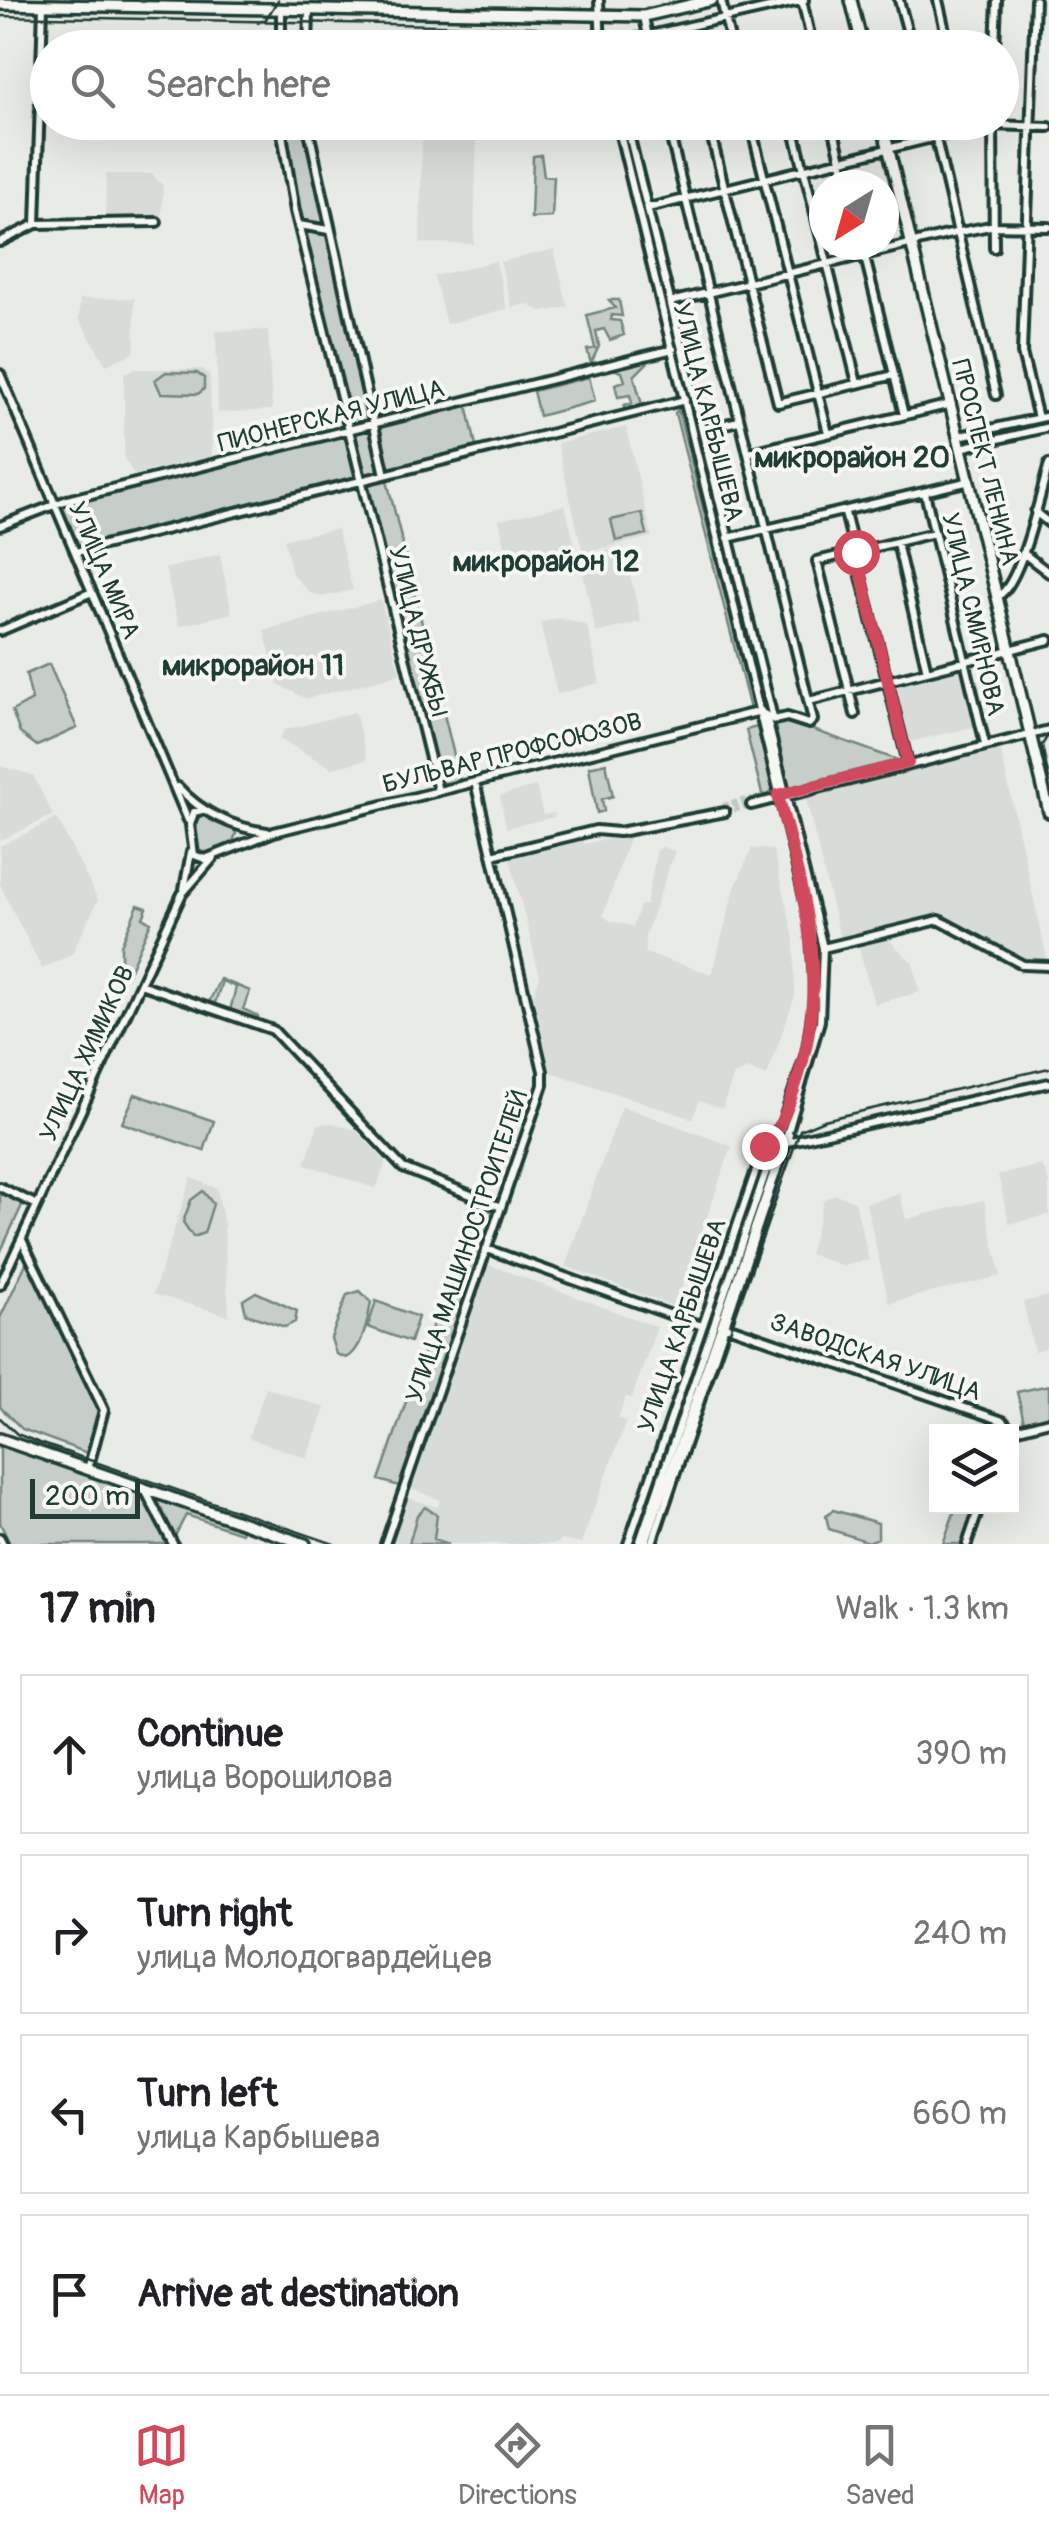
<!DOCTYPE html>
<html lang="en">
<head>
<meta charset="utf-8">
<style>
	:root { --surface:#fff; --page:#f6f6f6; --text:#202124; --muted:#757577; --line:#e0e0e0; --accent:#d1495b }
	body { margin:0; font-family:Pangolin,sans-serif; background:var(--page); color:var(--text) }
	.controls { position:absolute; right:30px; bottom:30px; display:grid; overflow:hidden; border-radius:0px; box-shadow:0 10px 40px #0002 }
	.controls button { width:90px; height:90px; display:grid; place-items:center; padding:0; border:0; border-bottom:2px solid var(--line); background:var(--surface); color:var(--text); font:50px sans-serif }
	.compass { position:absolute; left:809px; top:170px; width:90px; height:90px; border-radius:50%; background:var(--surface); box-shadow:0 10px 40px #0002; rotate:217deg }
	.scale { position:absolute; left:30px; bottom:25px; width:110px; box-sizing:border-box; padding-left:10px; border:5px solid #1f3d34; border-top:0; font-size:28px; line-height:35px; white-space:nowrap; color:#1f3d34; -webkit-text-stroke:8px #f6f6f2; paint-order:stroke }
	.stop { position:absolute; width:30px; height:30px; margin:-22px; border:8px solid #d1495b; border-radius:50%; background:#fff }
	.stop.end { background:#d1495b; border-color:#fff; box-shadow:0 2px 10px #0008 }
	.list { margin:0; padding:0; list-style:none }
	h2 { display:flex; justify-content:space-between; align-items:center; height:130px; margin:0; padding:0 40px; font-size:42px }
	h2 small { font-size:32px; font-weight:400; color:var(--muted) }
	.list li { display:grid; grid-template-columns:65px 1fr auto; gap:30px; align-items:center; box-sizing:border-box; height:160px; margin:0 20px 20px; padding:0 20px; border:2px solid var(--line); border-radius:0px }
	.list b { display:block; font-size:38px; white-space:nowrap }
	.list p { margin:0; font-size:32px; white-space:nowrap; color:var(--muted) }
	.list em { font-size:32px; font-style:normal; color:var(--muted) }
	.icon { flex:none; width:55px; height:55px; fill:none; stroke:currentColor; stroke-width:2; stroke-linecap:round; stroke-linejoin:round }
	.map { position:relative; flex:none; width:1049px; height:1544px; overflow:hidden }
	.search { position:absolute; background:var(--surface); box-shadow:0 10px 40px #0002; left:30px; right:30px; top:30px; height:110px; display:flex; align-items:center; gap:25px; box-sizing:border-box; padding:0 35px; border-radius:55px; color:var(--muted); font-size:38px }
	.sheet { height:850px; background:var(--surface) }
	nav { display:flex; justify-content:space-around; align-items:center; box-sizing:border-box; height:140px; border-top:2px solid var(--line); background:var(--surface); font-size:28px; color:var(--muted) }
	nav a { display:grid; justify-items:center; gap:5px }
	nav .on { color:var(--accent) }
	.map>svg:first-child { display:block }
</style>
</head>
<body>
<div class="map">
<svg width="1049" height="1544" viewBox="0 0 1049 1544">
	<rect width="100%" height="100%" fill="#e9ebe7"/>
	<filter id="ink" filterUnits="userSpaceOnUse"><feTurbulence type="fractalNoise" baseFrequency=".01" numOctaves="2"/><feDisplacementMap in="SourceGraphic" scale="20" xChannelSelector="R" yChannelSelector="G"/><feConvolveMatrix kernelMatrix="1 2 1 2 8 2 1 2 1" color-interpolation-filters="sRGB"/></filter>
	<g filter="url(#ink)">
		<!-- built -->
		<path fill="#d8dcd8" d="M422 123H477L474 244 420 243Z
			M106 174H152L163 186 162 218 105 220Z
			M554 249 568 307 543 312 526 304 512 308 500 262Z
			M496 261 507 309 446 324 434 276Z
			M134 298 135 352 106 365 79 319 80 299Z
			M268 330 272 410 218 413 216 331Z
			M133 369H202L210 375 212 456 134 475 124 458V373Z
			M626 427 652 537 583 553 557 443Z
			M565 505 576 549 509 565 499 520Z
			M337 529 353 590 322 597 310 593 292 574 284 539Z
			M624 546 641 622 596 633 583 574 586 555Z
			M220 554 232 613 179 626 165 569Z
			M381 600 400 674 306 699 278 684 264 630Z
			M559 618 587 625 600 683 557 694 540 623Z
			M963 667 978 726 909 742 894 684Z
			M355 712 367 760 332 768 279 739 284 730Z
			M1000 747 1047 959 1030 963 939 916 840 939 805 795Z
			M0 766 33 775 53 815 0 841Z
			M536 786 543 815 554 813 555 817 506 828 500 796Z
			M57 818 98 900 72 954 42 969 0 885V846Z
			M631 833 603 916 611 921 633 926 640 905H646L657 850 662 847 675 851 645 936V953L712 974 734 890 752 848 773 850 794 938 795 996 767 1076 748 1069 734 1075 722 1109 699 1101 693 1119 551 1072 533 994 540 977 509 855 582 838 584 844Z
			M887 938 913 963 920 992 874 1004 858 945Z
			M622 1106 732 1146 675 1307 565 1266Z
			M333 1123 356 1130 386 1162 376 1189 305 1164 318 1124Z
			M1042 1165 1049 1181V1215L1009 1224 998 1175Z
			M191 1178 217 1188 224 1225 229 1316 153 1294Z
			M834 1194 855 1201 869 1260 843 1266 809 1254 824 1200Z
			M900 1194 906 1219 984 1200 1001 1276 889 1303 866 1203Z
			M487 1264 657 1327 632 1398 626 1397 618 1418 626 1422 581 1544 560 1540 558 1544H392L407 1497 437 1507 440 1500 409 1488Z
			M1049 1296V1347L1034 1351 1023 1302Z
			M266 1387 325 1408 307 1458 248 1438Z"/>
		<!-- green -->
		<path fill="#c7cec9" stroke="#73867e" stroke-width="2.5" d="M281 123H305L325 226 300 222Z
			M541 155 544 176 554 177 552 217 531 218 533 156Z
			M303 230 326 233 374 420 353 425Z
			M609 300H619L622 316 612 315 611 320 620 321 624 335 610 340 604 329 596 331 599 346 591 363 587 350 595 348 587 315 615 308Z
			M651 359 634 376 643 408 625 412 624 405 632 403 630 395 618 397 615 384 625 381 622 372 613 369Z
			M166 372 197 373 204 378V389L198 394 161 393 155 380Z
			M589 377 595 401 539 416 533 391Z
			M467 404 477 451 364 477 355 431Z
			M678 410 753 706 750 709 675 413Z
			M344 434 360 479 79 547 60 504Z
			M386 476 460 780 447 784 437 780 367 487 369 481Z
			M642 513 647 534 616 541 611 520Z
			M49 664 77 728 37 746 20 733 12 711 32 700 26 674Z
			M788 721 898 760 790 787 773 724Z
			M757 727 774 788 768 796 762 794 746 730Z
			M606 763 613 796 602 799 604 811 597 813 589 767Z
			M203 814 233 828 236 834 233 841 206 857 196 851 194 822Z
			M138 905 147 908 143 918 151 922 127 976 121 971V945Z
			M220 979 250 991 243 1009 258 1016V1021L230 1011 236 987 222 981 215 1003 209 1002Z
			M135 1094 214 1121 204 1151 122 1123Z
			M0 1189 24 1201 0 1253Z
			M203 1191 213 1204 204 1233 193 1237 183 1222 191 1200Z
			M474 1205 494 1212 399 1486 379 1480Z
			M29 1257 101 1405 90 1454 22 1429 0 1407V1318Z
			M360 1291 371 1302C368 1319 363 1350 346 1358L336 1354 331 1338 347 1295Z
			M256 1292 297 1311 295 1322 285 1327 246 1314 243 1300Z
			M376 1301 418 1317 410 1342 368 1327Z
			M1049 1385V1416L1024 1422 1017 1392Z
			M0 1442 143 1491 168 1544H10L0 1523Z
			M150 1493 243 1526 241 1533 186 1515 174 1538Z
			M425 1507 437 1515 434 1539 449 1544H409L417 1515Z
			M956 1507 975 1510 964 1544H943Z
			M833 1510 878 1523V1538L869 1542 829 1529 826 1516Z"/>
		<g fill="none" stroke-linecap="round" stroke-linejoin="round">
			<!-- minor-tunnel -->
			<path stroke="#c1c8c3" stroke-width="6" stroke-dasharray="6 3" stroke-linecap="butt" d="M723 806 750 799
				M725 812 751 805"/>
			<defs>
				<path id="minor" d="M599 0 601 48
					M721 0 732 48
					M802 0 813 48
					M899 0 912 48
					M938 0 949 48
					M1035 0 1022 353 1038 418
					M644 16 650 48
					M281 48V10
					M308 48 309 11
					M613 48 615 43 804 0
					M798 48 812 44
					M995 48 997 0
					M280 122 295 211 438 791
					M307 122 385 475
					M617 122 811 925 815 996 807 1051 639 1544
					M626 122 773 718
					M667 122 813 720 809 724 787 717 774 720 764 714
					M708 122 778 403 894 375
					M750 122 828 433
					M792 122 857 383
					M832 122 847 185
					M932 122 996 395
					M993 124 994 248
					M648 208 968 129 993 125 1049 127
					M36 224 43 6
					M299 225 329 230
					M0 242 36 224 157 222
					M862 245 904 415
					M670 302 955 233 990 226 1049 227
					M0 374 188 820
					M702 429 739 421
					M959 436 1049 416
					M961 448 1049 427
					M748 453 951 404
					M925 493 985 744
					M1035 512 1049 523
					M845 513 908 763
					M0 526 67 500 673 349
					M728 538 970 481
					M897 543 927 671
					M76 552 685 400
					M1023 553 1049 573
					M998 596C1021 585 1041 491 1049 464
					M0 631 92 592
					M809 701 1049 640
					M855 714 817 561 934 533
					M178 787C201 813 234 828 267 832
					M751 805 1049 730
					M202 810 194 812 190 825 194 855 205 859 274 832 761 711
					M492 855 596 830 619 832 725 812
					M184 889 191 852
					M823 948 939 920 1023 965 1049 966
					M140 984 273 1030 403 1168 501 1207
					M787 1142 1049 1083
					M0 1187 37 1205
					M22 1240 104 1410 88 1469
					M487 1249 702 1326
					M0 1285 182 894 214 857
					M727 1326 1003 1421 1009 1428
					M1007 1432 1049 1421
					M144 1488 173 1544
					M0 1538 3 1544
					M385 1544 543 1085V1071L475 782
					M628 1544 764 1147 778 1130
					M645 1544 789 1128 820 1021 823 948 768 723 762 713
					M652 1544 789 1134
					M967 1544 980 1506"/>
				<path id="major" d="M851 0 863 48
					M0 4 644 16 712 0
					M882 122 1049 812
					M0 1439 305 1544"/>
			</defs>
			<!-- minor casing -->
			<use href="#minor" stroke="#1f3d34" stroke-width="14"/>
			<!-- major casing -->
			<use href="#major" stroke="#1f3d34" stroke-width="16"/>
			<!-- minor -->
			<use href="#minor" stroke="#f6f6f2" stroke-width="6"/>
			<!-- major -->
			<use href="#major" stroke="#f6f6f2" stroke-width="9"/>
			<!-- tram -->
			<path stroke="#1f3d34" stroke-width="2.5" d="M0 16 535 27 549 33 551 48
				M258 23 266 19 278 0
				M1049 734 1042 745 1049 779
				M0 1418 17 1434 37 1442 334 1544
				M656 1544 800 1130 824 1120 1049 1068"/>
		</g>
	</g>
	<g fill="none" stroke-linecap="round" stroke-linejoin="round" filter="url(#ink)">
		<!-- route -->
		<path stroke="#d1495b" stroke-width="12" d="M764 1146C783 1126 789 1104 798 1078 830 979 803 892 778 795L908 763 856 552"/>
	</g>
	<g text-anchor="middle" stroke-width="8" stroke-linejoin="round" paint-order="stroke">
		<!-- street labels -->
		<g font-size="25" fill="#1f3d34" stroke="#f6f6f2">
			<text transform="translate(709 412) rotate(76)" y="9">УЛИЦА КАРБЫШЕВА</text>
			<text transform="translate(331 415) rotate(-14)" y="9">ПИОНЕРСКАЯ УЛИЦА</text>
			<text transform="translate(986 462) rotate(76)" y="9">ПРОСПЕКТ ЛЕНИНА</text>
			<text transform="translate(105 570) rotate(67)" y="9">УЛИЦА МИРА</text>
			<text transform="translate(974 614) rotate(77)" y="9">УЛИЦА СМИРНОВА</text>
			<text transform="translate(419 631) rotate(76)" y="9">УЛИЦА ДРУЖБЫ</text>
			<text transform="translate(512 752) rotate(-14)" y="9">БУЛЬВАР ПРОФСОЮЗОВ</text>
			<text transform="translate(86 1053) rotate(-65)" y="9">УЛИЦА ХИМИКОВ</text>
			<text transform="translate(466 1246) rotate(-71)" y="9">УЛИЦА МАШИНОСТРОИТЕЛЕЙ</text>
			<text transform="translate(681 1325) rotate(-71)" y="9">УЛИЦА КАРБЫШЕВА</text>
			<text transform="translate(876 1356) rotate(19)" y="9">ЗАВОДСКАЯ УЛИЦА</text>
		</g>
		<!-- quarter labels -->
		<g font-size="30" font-weight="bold" fill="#1f3d34" stroke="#f6f6f2">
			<text x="852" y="467">микрорайон 20</text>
			<text x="546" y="571">микрорайон 12</text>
			<text x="253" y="675">микрорайон 11</text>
		</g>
	</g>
</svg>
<div class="controls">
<button><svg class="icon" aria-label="layers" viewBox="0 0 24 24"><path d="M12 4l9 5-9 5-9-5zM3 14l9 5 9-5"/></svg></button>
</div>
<svg class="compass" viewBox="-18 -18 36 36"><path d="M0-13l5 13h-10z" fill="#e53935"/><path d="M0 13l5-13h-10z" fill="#757577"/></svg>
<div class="scale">200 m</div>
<div class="stop" style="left:856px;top:552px"></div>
<div class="stop end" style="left:764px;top:1146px"></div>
<div class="search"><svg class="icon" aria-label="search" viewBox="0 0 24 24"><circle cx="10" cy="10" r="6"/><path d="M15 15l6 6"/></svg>Search here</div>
</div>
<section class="sheet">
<h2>17 min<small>Walk · 1.3 km</small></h2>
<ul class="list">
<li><svg class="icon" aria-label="ahead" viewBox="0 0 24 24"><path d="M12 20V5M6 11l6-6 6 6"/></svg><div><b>Continue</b><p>улица Ворошилова</p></div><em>390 m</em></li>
<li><svg class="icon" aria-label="right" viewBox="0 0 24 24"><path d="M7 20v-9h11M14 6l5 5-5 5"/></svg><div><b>Turn right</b><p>улица Молодогвардейцев</p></div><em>240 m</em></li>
<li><svg class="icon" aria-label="left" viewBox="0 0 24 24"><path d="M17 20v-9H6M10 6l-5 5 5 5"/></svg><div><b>Turn left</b><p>улица Карбышева</p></div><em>660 m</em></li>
<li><svg class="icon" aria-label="arrive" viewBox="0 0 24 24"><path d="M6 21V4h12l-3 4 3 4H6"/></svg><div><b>Arrive at destination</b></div></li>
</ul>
</section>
<nav>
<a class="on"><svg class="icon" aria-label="map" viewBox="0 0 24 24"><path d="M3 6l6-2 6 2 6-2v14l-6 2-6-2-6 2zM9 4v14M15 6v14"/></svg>Map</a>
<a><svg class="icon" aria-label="directions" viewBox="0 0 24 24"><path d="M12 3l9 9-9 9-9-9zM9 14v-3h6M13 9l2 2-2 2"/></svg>Directions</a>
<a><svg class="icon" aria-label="saved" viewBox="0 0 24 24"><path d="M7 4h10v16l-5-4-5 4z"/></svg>Saved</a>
</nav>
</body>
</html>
